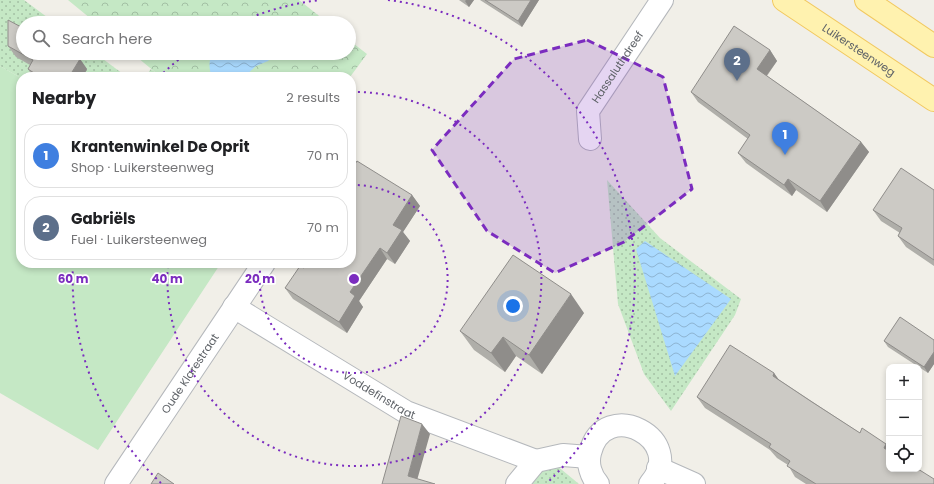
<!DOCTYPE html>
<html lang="en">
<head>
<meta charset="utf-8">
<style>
	:root { --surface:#fff; --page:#f6f6f6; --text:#202124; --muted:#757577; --line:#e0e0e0; --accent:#ea4335 }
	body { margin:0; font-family:Poppins,sans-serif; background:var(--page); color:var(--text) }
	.controls { position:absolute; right:12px; bottom:12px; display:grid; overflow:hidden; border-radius:8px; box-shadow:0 2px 6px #0003 }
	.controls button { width:36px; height:36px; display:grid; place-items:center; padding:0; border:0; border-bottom:1px solid var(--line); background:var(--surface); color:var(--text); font:20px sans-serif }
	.you { position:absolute; left:513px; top:306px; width:14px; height:14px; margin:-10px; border:3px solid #fff; border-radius:50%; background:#1a73e8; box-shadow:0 0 0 6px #1a73e833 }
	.badge { display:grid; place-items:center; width:26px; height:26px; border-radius:50%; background:var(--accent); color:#fff; font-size:13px; font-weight:700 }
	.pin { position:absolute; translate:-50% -33px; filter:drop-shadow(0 1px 2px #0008) }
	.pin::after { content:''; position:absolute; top:21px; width:14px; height:12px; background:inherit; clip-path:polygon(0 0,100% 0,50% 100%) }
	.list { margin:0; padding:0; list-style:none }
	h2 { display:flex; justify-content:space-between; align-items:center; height:52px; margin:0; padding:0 16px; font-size:17px }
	h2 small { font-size:13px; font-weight:400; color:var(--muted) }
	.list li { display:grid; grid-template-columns:26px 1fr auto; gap:12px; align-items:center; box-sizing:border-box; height:64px; margin:0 8px 8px; padding:0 8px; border:1px solid var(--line); border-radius:16px }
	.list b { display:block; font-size:15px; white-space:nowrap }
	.list p { margin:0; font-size:13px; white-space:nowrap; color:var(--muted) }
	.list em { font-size:13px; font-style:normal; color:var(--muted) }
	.icon { flex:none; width:22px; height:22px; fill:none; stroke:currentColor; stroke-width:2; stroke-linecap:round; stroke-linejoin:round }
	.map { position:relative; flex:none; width:934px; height:484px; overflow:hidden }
	.search { position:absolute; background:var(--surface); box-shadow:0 2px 6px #0003; left:16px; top:16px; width:340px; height:44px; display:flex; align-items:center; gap:10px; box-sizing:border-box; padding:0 14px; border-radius:22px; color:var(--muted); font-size:15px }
	.panel { position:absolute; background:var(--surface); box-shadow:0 2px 6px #0003; left:16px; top:72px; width:340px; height:196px; border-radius:16px }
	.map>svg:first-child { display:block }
</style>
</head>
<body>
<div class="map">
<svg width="934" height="484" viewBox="0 0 934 484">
	<defs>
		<pattern id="grass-dots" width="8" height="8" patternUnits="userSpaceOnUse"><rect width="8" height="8" fill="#c5e8c5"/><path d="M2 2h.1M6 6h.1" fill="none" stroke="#a3c0a4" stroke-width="1.8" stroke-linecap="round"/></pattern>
		<pattern id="forest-crowns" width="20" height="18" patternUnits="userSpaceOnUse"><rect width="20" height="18" fill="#c5e8c5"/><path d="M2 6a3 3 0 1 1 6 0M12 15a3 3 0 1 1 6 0" fill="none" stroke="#a3c0a4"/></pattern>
		<pattern id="water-waves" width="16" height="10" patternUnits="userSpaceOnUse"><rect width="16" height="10" fill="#aadaff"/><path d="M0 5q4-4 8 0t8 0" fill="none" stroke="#8eb4d2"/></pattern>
	</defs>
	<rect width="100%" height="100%" fill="#f1efe8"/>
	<!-- grass -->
	<path fill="url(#grass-dots)" d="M0 0H24L55 23H23V53H95L127 77 21 78 0 66Z
		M151 69 161 77H145Z
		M607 180 660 238 741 299 735 315 671 411 644 374 618 304Z
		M556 465 579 484H530L544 468Z"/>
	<!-- forest -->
	<path fill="url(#forest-crowns)" d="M68 0H299L328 23H96Z
		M349 40 367 54 350 77H161L132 53H349Z"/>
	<!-- green -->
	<path fill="#c5e8c5" d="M0 66 21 78V263H221L98 450 0 393Z"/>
	<!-- water -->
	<path fill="url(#water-waves)" d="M247 18H258L264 23H229Z
		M212 53H276L268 61 256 66 244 77H213C208 71 209 60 212 53Z
		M645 241 731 299 675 376 636 249Z"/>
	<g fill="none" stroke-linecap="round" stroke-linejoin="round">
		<defs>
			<g id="minor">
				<path id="s1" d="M590 139 588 111 662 0"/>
				<path id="s2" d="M234 307 406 412 536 461"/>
				<path d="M658 468 694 484"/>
				<path id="s3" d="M116 484 264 263"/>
				<path d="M517 484 536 461 563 455 589 457"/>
				<path d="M598 484C591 476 587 464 590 453 604 395 689 440 650 484"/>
			</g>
			<g id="primary">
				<path id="s4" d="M784 0 934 100"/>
				<path d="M866 0 934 46"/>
			</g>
		</defs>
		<!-- minor casing -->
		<use href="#minor" stroke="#b5b8bc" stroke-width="24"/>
		<!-- primary casing -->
		<use href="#primary" stroke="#f2c960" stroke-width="24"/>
		<!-- minor -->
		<use href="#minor" stroke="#fff" stroke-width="22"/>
		<!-- primary -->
		<use href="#primary" stroke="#fff2af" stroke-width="22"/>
	</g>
	<!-- wall -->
	<path fill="#afaea9" d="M459 0H474L469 7Z
		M480 0H539L522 27Z
		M8 46 80 59 87 69 83 77H33L28 69 30 65 16 57Z
		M770 50 777 61 767 76 861 142 869 152 827 212 796 190 792 196 746 163 738 153 748 139 698 102 691 92Z
		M934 190V266L906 247 898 236 900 233 881 221 873 210Z
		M412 195 420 206 403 232 410 241 395 264 387 259 359 301 363 307 347 333 293 299 285 288 304 268Z
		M584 313 542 374 516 356 505 372 474 350 460 331Z
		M934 340V364L928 373 888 347 884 341Z
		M774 373 778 379 860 433 886 444 889 448V469L934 484H806L795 477 788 465 777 458 770 450 705 408 697 397Z"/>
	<!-- shaded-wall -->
	<path fill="#8f8d8a" d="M466 0H474L469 7 465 1Z
		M531 0H539L522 27 518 21Z
		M770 50 777 61 764 79 757 69Z
		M80 59 87 69 83 77H69Z
		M861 142 869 152 827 212 820 201Z
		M788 179 796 190 792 196 784 185Z
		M412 195 420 206 403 232 410 241 395 264 387 253 393 225Z
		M380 248 387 259 359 301 363 307 347 333 339 322 350 292Z
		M571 294 584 313 542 374 529 355Z
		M503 337 516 356 505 372 491 353Z
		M934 352V364L928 373 924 367Z
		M774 373 782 384 773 376Z
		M422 424 430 434 416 484 408 476Z
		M886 444 889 448V455L884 448Z"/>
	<!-- building -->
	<path fill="#cccac5" stroke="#8f8d8a" d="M485 0H531L518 21Z
		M8 20 23 28V53H69L80 59 69 77H40L28 69 33 60 8 46Z
		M734 26 770 50 757 69 861 142 820 201 788 179 784 185 738 153 750 135 691 92Z
		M357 161 412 195 393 225 402 230 387 253 380 248 350 292 355 296 339 322 285 288 300 266 304 268 307 263H351V170Z
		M901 168 934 190V260L898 236 902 228 873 210Z
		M513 255 571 294 529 355 503 337 491 353 460 331Z
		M900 317 934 340V352L924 367 884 341Z
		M730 345 774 373 773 376 812 402 860 433 862 428 886 444 884 448 889 451V469H918L934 479V484H816L787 466 790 461 769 447 771 444 697 397Z
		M401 416 422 424 408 476 435 484H382Z
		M158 473 174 484H151Z"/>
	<!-- marked area -->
	<path fill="#7b2cbf" fill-opacity="0.2" stroke="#7b2cbf" stroke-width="3" stroke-dasharray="8 5" stroke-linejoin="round" d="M587 40 663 77 692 189 624 242 555 273 487 231 432 150 514 59Z"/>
	<!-- distance rings -->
	<g fill="none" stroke="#7b2cbf" stroke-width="2" stroke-dasharray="2 4">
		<path d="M352 185A94 94 0 1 1 261 263"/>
		<path d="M352 92A187 187 0 1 1 168 264"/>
		<path d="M161 483A281 281 0 0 1 73 264M159 77A281 281 0 0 1 187 53M240 22A281 281 0 0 1 320 0M388 0A281 281 0 0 1 547 483"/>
	</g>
	<g text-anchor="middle" stroke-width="3.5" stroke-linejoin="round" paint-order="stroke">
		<!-- street labels -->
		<g font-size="11" fill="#5f6368" stroke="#fff">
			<text dy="4" stroke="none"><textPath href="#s4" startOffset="90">Luikersteenweg</textPath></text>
			<text dy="4" stroke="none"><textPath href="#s1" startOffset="81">Hassaluthdreef</textPath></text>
			<text dy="4" stroke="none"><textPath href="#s3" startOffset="133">Oude Klarestraat</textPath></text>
			<text dy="4" stroke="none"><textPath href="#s2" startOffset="170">Voddefinstraat</textPath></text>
		</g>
	</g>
	<circle cx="354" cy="279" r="6" fill="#7b2cbf" stroke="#fff" stroke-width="2"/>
	<g font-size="12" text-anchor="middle" font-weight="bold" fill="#7b2cbf" stroke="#fff" stroke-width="3.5" stroke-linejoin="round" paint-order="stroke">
		<text x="167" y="283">40 m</text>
		<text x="260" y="283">20 m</text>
		<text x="73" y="283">60 m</text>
	</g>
</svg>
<div class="controls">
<button>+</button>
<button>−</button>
<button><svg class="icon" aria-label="locate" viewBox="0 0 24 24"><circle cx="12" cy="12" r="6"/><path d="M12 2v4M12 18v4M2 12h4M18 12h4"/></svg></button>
</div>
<div class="you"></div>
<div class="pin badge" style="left:785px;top:155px;background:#3f7fe0">1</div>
<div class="pin badge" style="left:737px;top:81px;background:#5c6f8a">2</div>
<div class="search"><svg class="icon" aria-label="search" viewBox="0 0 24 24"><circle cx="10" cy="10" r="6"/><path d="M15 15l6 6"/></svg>Search here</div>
<section class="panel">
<h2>Nearby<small>2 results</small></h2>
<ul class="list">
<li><span class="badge" style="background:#3f7fe0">1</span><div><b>Krantenwinkel De Oprit</b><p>Shop · Luikersteenweg</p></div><em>70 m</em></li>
<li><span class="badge" style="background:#5c6f8a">2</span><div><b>Gabriëls</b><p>Fuel · Luikersteenweg</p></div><em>70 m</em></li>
</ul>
</section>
</div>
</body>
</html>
